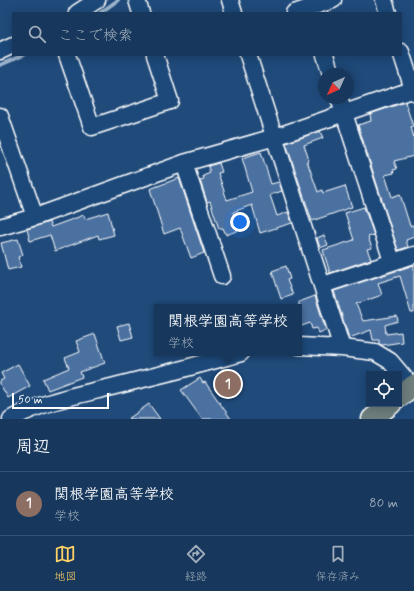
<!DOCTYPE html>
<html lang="ja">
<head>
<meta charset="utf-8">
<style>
	:root { --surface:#17385c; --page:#203f62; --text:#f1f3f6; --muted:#9eacbb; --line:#365272; --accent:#ffd166 }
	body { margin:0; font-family:Mynerve,"Klee One",sans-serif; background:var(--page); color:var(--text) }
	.controls { position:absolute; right:12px; bottom:12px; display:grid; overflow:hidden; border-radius:0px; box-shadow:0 2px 10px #0003 }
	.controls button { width:36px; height:36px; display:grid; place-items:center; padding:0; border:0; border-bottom:1px solid var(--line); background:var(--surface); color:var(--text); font:20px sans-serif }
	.compass { position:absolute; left:318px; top:68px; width:36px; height:36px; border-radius:50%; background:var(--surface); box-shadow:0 2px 10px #0003; rotate:225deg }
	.scale { position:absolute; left:12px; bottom:10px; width:97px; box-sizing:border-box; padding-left:4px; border:2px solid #fff; border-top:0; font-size:11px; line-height:14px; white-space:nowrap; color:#fff; -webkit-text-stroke:3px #1f4a7a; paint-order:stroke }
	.you { position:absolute; left:240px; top:222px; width:14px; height:14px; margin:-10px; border:3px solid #fff; border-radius:50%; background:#1a73e8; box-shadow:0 0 0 6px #1a73e833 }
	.badge { display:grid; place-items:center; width:26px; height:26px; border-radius:50%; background:var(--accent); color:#fff; font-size:13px; font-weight:700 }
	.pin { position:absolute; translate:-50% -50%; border:2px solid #fff; box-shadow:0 1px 4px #0006 }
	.popup { position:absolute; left:154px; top:304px; width:148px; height:52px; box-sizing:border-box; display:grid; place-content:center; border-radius:0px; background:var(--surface); filter:drop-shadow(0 1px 3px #0005); font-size:13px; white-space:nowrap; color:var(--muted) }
	.popup b { font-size:15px; color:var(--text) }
	.popup::after { content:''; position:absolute; left:50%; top:100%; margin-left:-8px; border:8px solid transparent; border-top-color:var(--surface) }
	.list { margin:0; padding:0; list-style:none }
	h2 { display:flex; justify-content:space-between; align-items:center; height:52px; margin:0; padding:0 16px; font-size:17px }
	h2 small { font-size:13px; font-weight:400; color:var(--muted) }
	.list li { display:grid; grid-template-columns:26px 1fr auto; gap:12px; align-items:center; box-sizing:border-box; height:64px; padding:0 16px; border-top:1px solid var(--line) }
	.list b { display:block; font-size:15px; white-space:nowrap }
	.list p { margin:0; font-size:13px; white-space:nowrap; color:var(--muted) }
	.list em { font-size:13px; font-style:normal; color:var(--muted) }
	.icon { flex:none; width:22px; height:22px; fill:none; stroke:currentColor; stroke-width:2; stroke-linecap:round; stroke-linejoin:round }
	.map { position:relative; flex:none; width:414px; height:419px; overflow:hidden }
	.search { position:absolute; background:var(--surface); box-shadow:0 2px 10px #0003; left:12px; right:12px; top:12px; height:44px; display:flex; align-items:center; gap:10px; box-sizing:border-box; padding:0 14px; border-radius:0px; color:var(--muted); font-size:15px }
	.sheet { height:116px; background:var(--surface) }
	nav { display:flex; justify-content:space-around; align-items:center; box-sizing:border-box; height:56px; border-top:1px solid var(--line); background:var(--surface); font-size:11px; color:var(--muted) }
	nav a { display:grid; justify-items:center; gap:2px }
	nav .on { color:var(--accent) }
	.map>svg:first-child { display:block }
</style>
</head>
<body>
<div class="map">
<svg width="414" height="419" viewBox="0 0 414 419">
	<rect width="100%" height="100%" fill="#1f4a7a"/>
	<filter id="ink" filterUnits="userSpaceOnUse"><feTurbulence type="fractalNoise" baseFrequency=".025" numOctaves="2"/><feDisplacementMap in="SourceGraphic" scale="8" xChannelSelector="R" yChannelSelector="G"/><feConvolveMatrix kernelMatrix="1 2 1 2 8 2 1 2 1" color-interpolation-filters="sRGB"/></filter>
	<g filter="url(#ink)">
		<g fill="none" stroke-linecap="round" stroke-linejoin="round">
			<!-- stream -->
			<path stroke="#9cb5cd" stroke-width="4" d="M100 13 118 0
				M0 65 24 55"/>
		</g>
		<!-- building -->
		<path fill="#4c71a0" stroke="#fff" d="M405 102 413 126 411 127 414 138V156L394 161 397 169 393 170 394 173 385 175 392 197 400 194 410 226 414 225V237L406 240 408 247 398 250 358 125 371 121 370 114Z
			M320 131 323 138 304 145 309 160 307 161 318 192 322 190 323 193 345 186 352 207 312 221 286 143Z
			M261 152 271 184 279 182 282 191 270 195 277 216 288 212 292 223 260 233 252 205 233 212 239 230 226 235 223 228 219 229 210 201 207 202 200 180 204 179 203 176 210 173 208 166 219 163 222 172 218 173 227 200 252 192 242 158Z
			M179 178 204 253 191 258 180 228 164 234 150 189Z
			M364 207 374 235 368 237 372 248 367 249 371 259 330 273 323 250 354 240 345 213Z
			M108 212 114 235 99 239 98 235 55 251 50 235 30 241 27 229 49 222 51 227 84 215 85 219Z
			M324 235 328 245 320 248 317 238Z
			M18 239 23 255 18 257 21 267 8 270 1 243Z
			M414 265V313H411L400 276 378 283 382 295 356 304 363 321 397 316 398 321 385 325 386 334 401 332 402 342 382 345 379 344V340H373L371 330 349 338 334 291Z
			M286 266 290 279 287 280 293 295 281 299 272 271Z
			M315 296 326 330 319 333 317 328 312 329 310 323 299 327V302Z
			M129 323 133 337 121 340 117 326Z
			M95 334 105 363 80 372 82 377 48 390 43 379 69 368 65 358 80 352 76 341Z
			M18 364 30 386 8 398 0 384V381L4 379 1 373Z
			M200 378 203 383 205 382 231 419H202L181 390Z
			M149 404 160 419H128Z"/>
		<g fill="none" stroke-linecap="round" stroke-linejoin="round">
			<defs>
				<path id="minor" d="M137 0 141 13
					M230 0 234 13
					M384 0 388 13
					M77 13 97 0
					M294 13 333 0
					M0 51 13 45
					M401 52 414 92
					M67 55 92 127 170 101 155 55
					M248 55 342 348
					M325 55 331 74
					M339 98 392 261
					M0 116 35 217
					M184 163 222 276
					M0 227 35 217 184 163 275 137 414 89
					M323 285 414 255
					M299 346 342 348 375 352 390 361 412 387
					M11 419C43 401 79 395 115 386 157 376 199 365 241 353"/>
				<path id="major" d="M399 397 414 385
					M372 419 391 404"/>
			</defs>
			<!-- minor casing -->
			<use href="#minor" stroke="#fff" stroke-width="19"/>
			<!-- major casing -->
			<use href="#major" stroke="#fff" stroke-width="23"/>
			<!-- minor -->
			<use href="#minor" stroke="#1f4a7a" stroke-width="16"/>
			<!-- major -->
			<use href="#major" stroke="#6d7e7c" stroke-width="20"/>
		</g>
	</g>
</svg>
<div class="controls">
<button><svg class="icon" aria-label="locate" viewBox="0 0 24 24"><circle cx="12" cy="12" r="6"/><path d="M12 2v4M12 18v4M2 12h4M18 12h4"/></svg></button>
</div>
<svg class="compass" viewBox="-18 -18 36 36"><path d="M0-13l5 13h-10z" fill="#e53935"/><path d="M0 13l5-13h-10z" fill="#9eacbb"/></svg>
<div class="scale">50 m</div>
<div class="you"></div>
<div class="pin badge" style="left:228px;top:384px;background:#8d6e63">1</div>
<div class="popup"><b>関根学園高等学校</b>学校</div>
<div class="search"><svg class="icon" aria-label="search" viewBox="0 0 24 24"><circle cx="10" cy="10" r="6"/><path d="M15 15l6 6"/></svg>ここで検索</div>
</div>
<section class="sheet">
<h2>周辺<small></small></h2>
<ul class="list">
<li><span class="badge" style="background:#8d6e63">1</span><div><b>関根学園高等学校</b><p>学校</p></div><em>80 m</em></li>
</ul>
</section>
<nav>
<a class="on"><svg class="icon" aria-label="map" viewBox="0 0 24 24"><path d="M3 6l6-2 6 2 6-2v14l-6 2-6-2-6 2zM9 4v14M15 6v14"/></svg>地図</a>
<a><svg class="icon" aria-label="directions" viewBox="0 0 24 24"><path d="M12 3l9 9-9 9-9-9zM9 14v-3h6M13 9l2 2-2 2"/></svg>経路</a>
<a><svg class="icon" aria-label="saved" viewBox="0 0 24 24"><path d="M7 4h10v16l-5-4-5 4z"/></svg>保存済み</a>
</nav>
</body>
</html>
